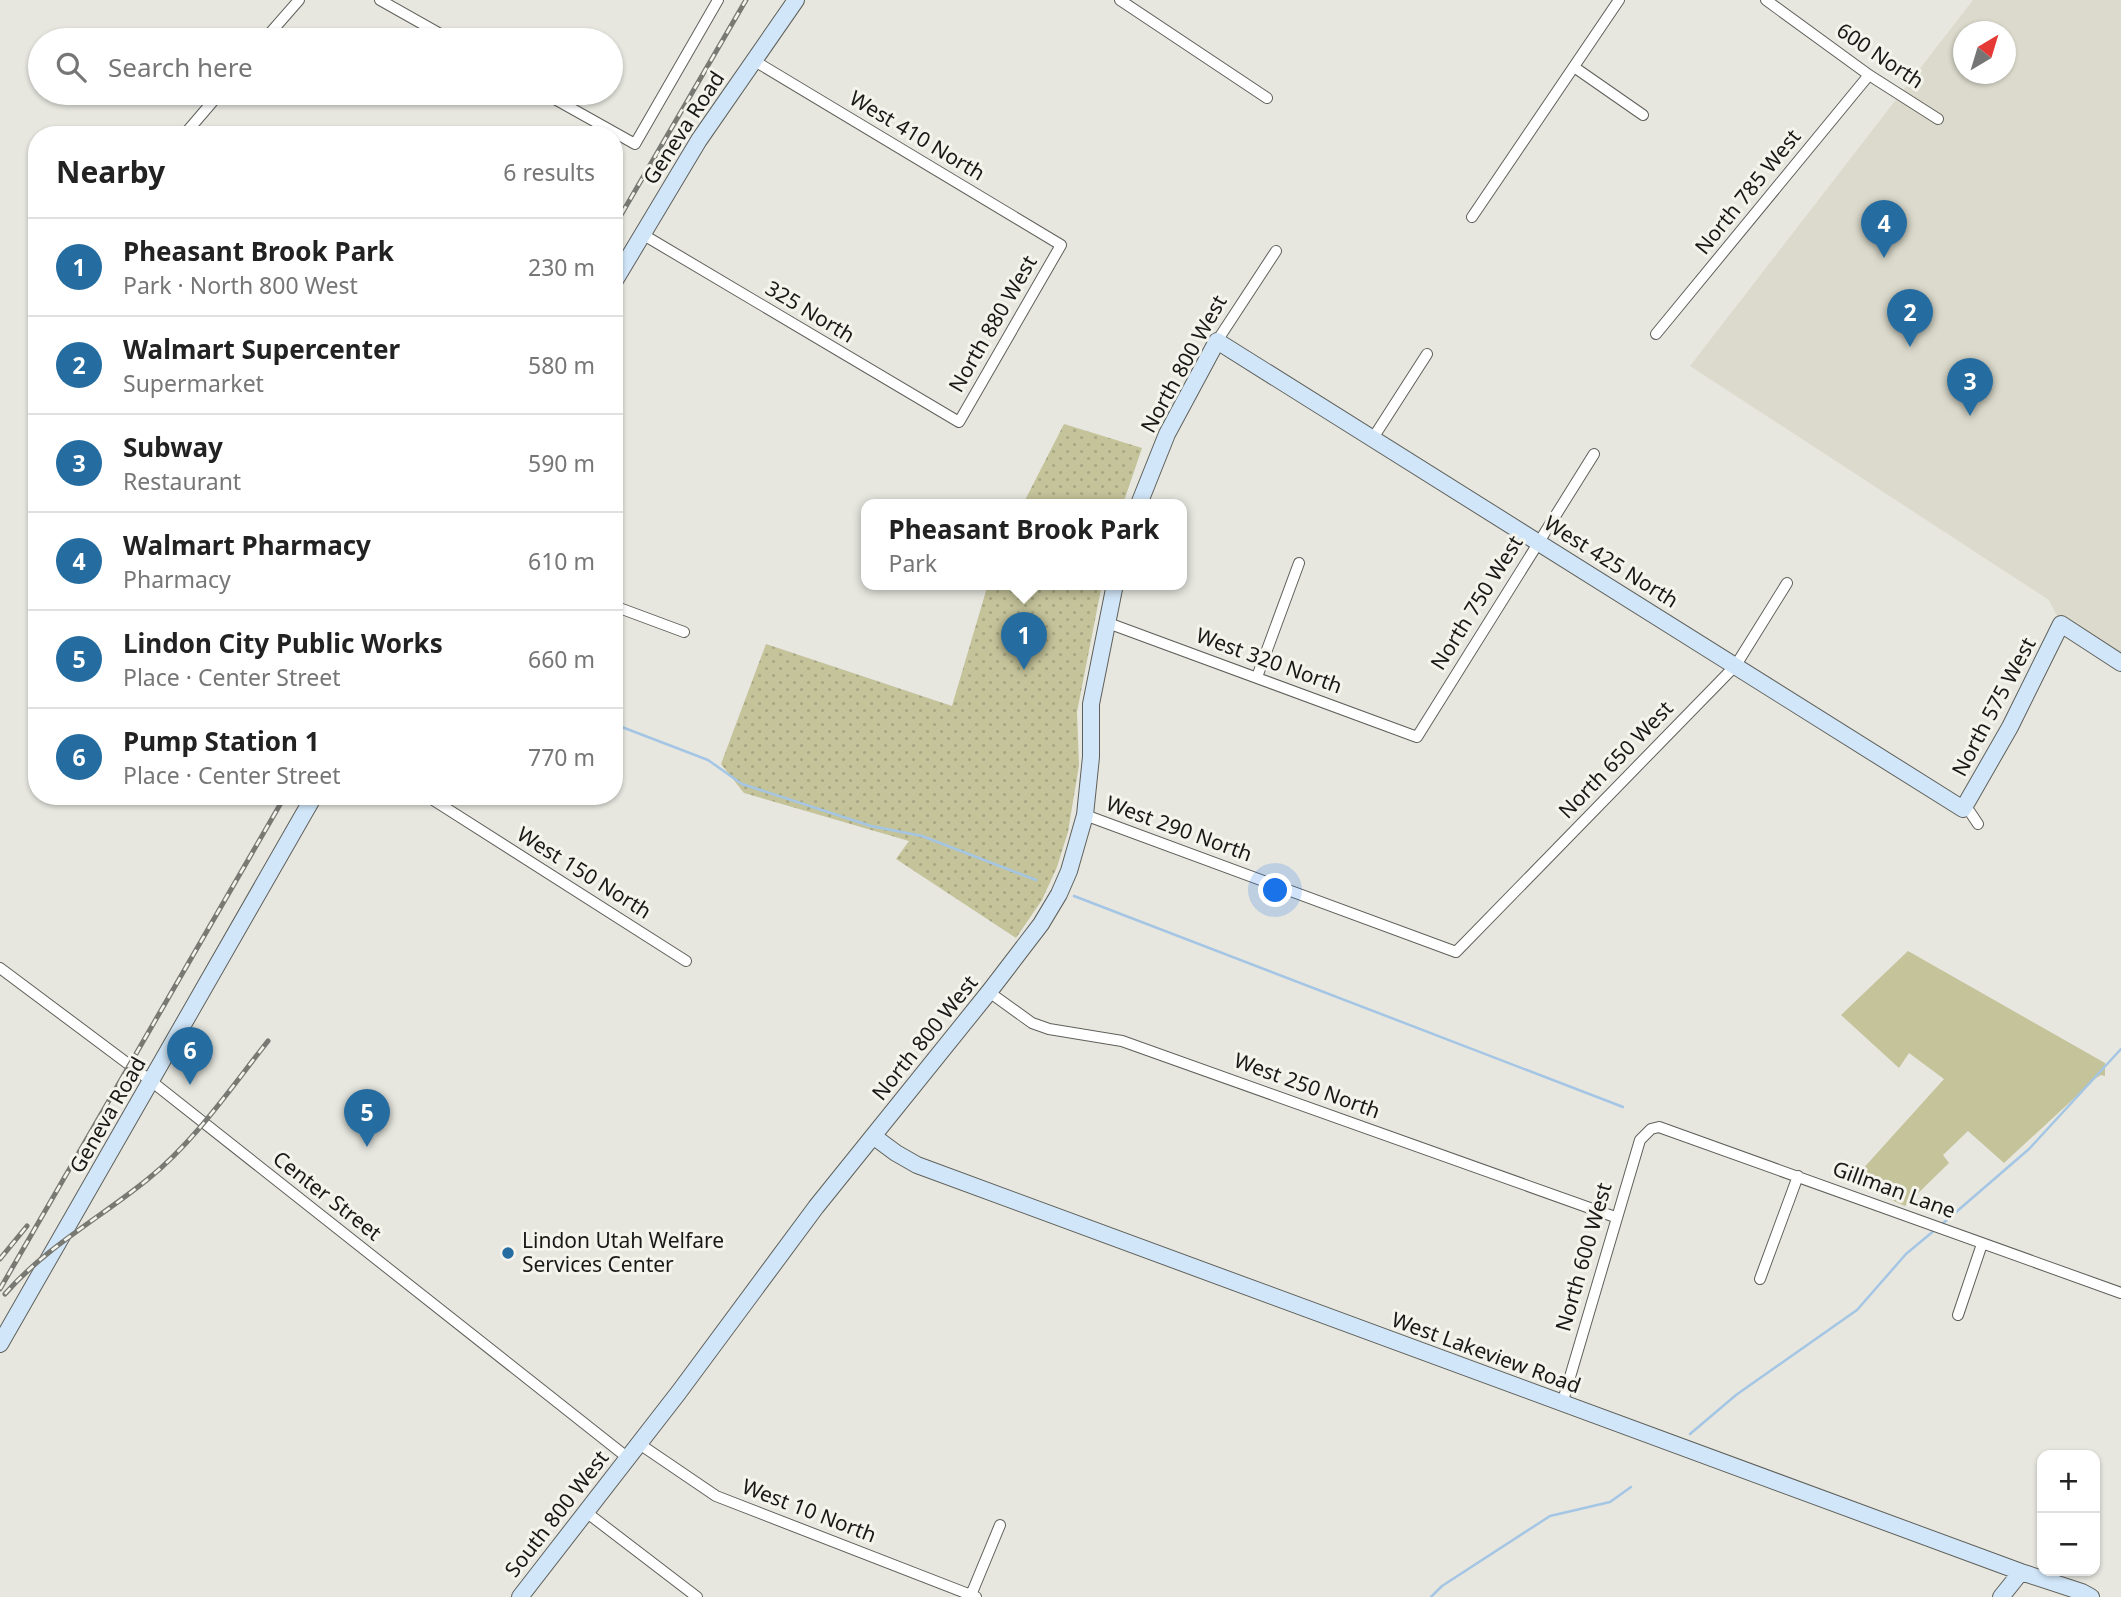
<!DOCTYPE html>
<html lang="en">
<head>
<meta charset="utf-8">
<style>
	:root { --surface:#fff; --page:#f6f6f6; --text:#222; --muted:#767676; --line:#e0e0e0; --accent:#256da1 }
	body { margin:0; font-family:"Noto Sans",sans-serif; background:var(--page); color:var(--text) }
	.controls { position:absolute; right:21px; bottom:21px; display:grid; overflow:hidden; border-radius:14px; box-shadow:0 2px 5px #0004 }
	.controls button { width:63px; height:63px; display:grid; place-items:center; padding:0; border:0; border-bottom:2px solid var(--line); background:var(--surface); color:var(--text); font:35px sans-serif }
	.compass { position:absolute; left:1953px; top:21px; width:63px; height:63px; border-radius:50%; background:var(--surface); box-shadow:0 2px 5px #0004; rotate:38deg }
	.you { position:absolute; left:1276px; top:891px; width:24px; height:24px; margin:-18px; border:5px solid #fff; border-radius:50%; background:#1a73e8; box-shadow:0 0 0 10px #1a73e833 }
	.badge { display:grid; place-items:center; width:46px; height:46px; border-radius:50%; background:var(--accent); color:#fff; font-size:23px; font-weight:700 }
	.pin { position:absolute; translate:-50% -58px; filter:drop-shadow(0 2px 4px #0008) }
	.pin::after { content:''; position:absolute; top:37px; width:24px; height:21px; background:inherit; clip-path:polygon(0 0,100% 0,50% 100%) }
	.popup { position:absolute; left:861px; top:499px; width:326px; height:91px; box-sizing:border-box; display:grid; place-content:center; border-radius:14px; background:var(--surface); filter:drop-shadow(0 2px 5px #0005); font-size:23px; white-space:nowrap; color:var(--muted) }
	.popup b { font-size:26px; color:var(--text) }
	.popup::after { content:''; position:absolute; left:50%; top:100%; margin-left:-14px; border:14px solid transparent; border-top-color:var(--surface) }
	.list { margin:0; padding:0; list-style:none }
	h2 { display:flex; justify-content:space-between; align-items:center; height:91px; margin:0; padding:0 28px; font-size:30px }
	h2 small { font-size:23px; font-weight:400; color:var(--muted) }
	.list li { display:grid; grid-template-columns:46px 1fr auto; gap:21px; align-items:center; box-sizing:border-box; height:98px; padding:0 28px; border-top:2px solid var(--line) }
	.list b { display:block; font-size:26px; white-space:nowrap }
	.list p { margin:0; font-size:23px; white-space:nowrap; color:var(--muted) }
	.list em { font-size:23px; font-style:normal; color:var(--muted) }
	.icon { flex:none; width:38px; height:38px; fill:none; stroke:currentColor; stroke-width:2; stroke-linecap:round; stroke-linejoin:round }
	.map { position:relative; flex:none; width:2121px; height:1597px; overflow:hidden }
	.search { position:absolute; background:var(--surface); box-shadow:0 2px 5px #0004; left:28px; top:28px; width:595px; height:77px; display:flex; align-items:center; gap:18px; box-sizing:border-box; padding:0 24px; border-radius:38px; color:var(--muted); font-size:26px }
	.panel { position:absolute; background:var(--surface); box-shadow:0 2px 5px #0004; left:28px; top:126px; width:595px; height:679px; border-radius:28px }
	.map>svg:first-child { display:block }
</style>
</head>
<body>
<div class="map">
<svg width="2121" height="1597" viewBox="0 0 2121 1597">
	<defs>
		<pattern id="park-dots" width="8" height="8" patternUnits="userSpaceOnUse" patternTransform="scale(1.75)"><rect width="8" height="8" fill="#c4c39a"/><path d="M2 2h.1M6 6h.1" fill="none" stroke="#a8a784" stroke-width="1.8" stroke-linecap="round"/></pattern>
	</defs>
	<rect width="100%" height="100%" fill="#e7e7e0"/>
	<!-- built -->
	<path fill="#dbdacc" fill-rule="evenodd" d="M1973 0H2121V663L2061 624 2049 600 1690 366ZM1964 32H2006V74H1964Z"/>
	<!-- green -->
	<path fill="#c4c39a" d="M1908 951 2105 1063V1076L2101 1075 2096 1078 2004 1163 1968 1131 1943 1155 1949 1163 1905 1206 1851 1182 1944 1079 1909 1053 1899 1068 1841 1015Z"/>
	<!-- park -->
	<path fill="url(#park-dots)" d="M1064 424 1142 448 1123 504H1023Z
		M988 584H1102L1077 712 1079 765 1068 832 1057 867 1042 900 1016 938 896 859 909 841 744 793 721 764 766 644 952 706Z"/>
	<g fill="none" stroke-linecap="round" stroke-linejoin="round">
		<!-- stream -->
		<path stroke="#a4c6e4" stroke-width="2.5" d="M614 724 708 760 742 784 871 826 922 836 1036 880
			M1074 896 1623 1107
			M1941 1225 2029 1149 2121 1049
			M1690 1434 1736 1395 1857 1310 1906 1254 1936 1229
			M1431 1597 1442 1586 1550 1516 1610 1502 1631 1487"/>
		<defs>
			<path id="street" d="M380 0 451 40
				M1120 0 1267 98
				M1766 0 1869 75 1938 119
				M264 40 299 0
				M1574 67 1643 115
				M544 93 635 144 718 0
				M184 135 220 93
				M1472 217 1619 0
				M642 234 959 422 1061 245 753 60
				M1656 334 1869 75
				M1217 341 1276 251
				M1373 438 1427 354
				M614 606 684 632
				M1108 623 1417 737 1594 454
				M1257 677 1299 563
				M427 796 686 961
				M1963 809 1970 812 1978 824
				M1085 815 1456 952 1736 665 1787 583
				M0 968 151 1081 628 1458
				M989 992 1032 1023 1049 1029 1122 1041 1615 1217
				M1760 1279 1798 1176
				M1958 1315 1982 1244
				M1562 1404 1640 1140 1651 1129 1659 1127 2121 1293
				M638 1443 716 1496 976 1597
				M586 1512 697 1597
				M971 1595 1000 1525"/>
			<path id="secondary" d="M614 282 699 140 796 0
				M1139 504 1167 434 1217 341 1963 809 2010 727 2061 624 2121 663
				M873 1136 896 1153 917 1165 2021 1572 2082 1592 2091 1597
				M0 1344 314 796
				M520 1597 679 1392 816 1207 989 992 1041 924 1059 894 1069 871 1085 815 1091 757V704L1115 584
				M2001 1597 2021 1572"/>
		</defs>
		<!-- street casing -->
		<use href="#street" stroke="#60605b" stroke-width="12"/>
		<!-- secondary casing -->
		<use href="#secondary" stroke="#60605b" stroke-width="18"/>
		<!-- street -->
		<use href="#street" stroke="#fff" stroke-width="10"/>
		<!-- secondary -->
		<use href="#secondary" stroke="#d1e7f9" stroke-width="16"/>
		<defs>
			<path id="rail" d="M614 227 746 0
				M0 1259 27 1226
				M0 1289 285 796
				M5 1294C46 1247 100 1218 148 1179 195 1141 230 1089 268 1041"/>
		</defs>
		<!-- rail casing -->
		<use href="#rail" stroke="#797974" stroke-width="5"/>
		<!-- rail -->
		<use href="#rail" stroke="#f4f4ed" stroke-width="2.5" stroke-dasharray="8" stroke-linecap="butt"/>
	</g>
	<!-- markers -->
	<circle fill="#256da1" stroke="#f4f4ed" stroke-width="2.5" cx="508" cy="1253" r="7"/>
	<g text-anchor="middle" stroke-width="6" stroke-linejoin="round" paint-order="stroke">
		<!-- street labels -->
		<g font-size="21" fill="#181816" stroke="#f4f4ed">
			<text transform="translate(1880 56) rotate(34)" y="7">600 North</text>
			<text transform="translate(684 128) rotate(-57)" y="7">Geneva Road</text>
			<text transform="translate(917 136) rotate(31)" y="7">West 410 North</text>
			<text transform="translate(1748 192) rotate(-51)" y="7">North 785 West</text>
			<text transform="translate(810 312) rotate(31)" y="7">325 North</text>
			<text transform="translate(993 324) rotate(-60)" y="7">North 880 West</text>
			<text transform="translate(1184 364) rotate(-61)" y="7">North 800 West</text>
			<text transform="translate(1611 562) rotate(32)" y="7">West 425 North</text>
			<text transform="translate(1477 603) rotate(-58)" y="7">North 750 West</text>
			<text transform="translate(1269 661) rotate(20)" y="7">West 320 North</text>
			<text transform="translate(1994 707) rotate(-62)" y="7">North 575 West</text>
			<text transform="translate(1616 760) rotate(-46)" y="7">North 650 West</text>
			<text transform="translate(1179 829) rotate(20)" y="7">West 290 North</text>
			<text transform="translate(584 873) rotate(32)" y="7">West 150 North</text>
			<text transform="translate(925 1038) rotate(-51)" y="7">North 800 West</text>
			<text transform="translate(1307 1086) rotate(20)" y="7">West 250 North</text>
			<text transform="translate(108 1115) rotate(-60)" y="7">Geneva Road</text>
			<text transform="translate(1894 1190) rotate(20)" y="7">Gillman Lane</text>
			<text transform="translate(327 1196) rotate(38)" y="7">Center Street</text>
			<text transform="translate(1584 1257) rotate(-74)" y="7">North 600 West</text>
			<text transform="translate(1486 1353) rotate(20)" y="7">West Lakeview Road</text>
			<text transform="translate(809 1511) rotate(21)" y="7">West 10 North</text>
			<text transform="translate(557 1514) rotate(-52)" y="7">South 800 West</text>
		</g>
		<!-- poi labels -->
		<g font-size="21" fill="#181816" stroke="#f4f4ed" text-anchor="start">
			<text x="522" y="1248">Lindon Utah Welfare<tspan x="522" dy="24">Services Center</tspan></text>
		</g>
	</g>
</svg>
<div class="controls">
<button>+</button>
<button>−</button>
</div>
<svg class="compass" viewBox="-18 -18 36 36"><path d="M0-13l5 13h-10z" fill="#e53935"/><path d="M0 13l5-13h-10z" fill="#767676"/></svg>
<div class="you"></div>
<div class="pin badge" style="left:1024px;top:670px">1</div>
<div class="popup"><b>Pheasant Brook Park</b>Park</div>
<div class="pin badge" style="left:1910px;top:347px">2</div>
<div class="pin badge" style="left:1970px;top:416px">3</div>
<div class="pin badge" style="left:1884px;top:258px">4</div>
<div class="pin badge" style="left:367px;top:1147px">5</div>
<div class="pin badge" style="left:190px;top:1085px">6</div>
<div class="search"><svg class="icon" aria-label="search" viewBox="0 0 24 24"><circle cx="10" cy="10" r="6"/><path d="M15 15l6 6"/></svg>Search here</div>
<section class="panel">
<h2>Nearby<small>6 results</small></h2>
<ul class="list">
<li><span class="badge">1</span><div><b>Pheasant Brook Park</b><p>Park · North 800 West</p></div><em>230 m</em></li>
<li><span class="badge">2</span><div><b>Walmart Supercenter</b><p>Supermarket</p></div><em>580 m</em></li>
<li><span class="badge">3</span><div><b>Subway</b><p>Restaurant</p></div><em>590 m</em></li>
<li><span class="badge">4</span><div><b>Walmart Pharmacy</b><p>Pharmacy</p></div><em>610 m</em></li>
<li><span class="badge">5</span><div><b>Lindon City Public Works</b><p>Place · Center Street</p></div><em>660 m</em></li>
<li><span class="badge">6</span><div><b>Pump Station 1</b><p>Place · Center Street</p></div><em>770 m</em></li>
</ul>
</section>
</div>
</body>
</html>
